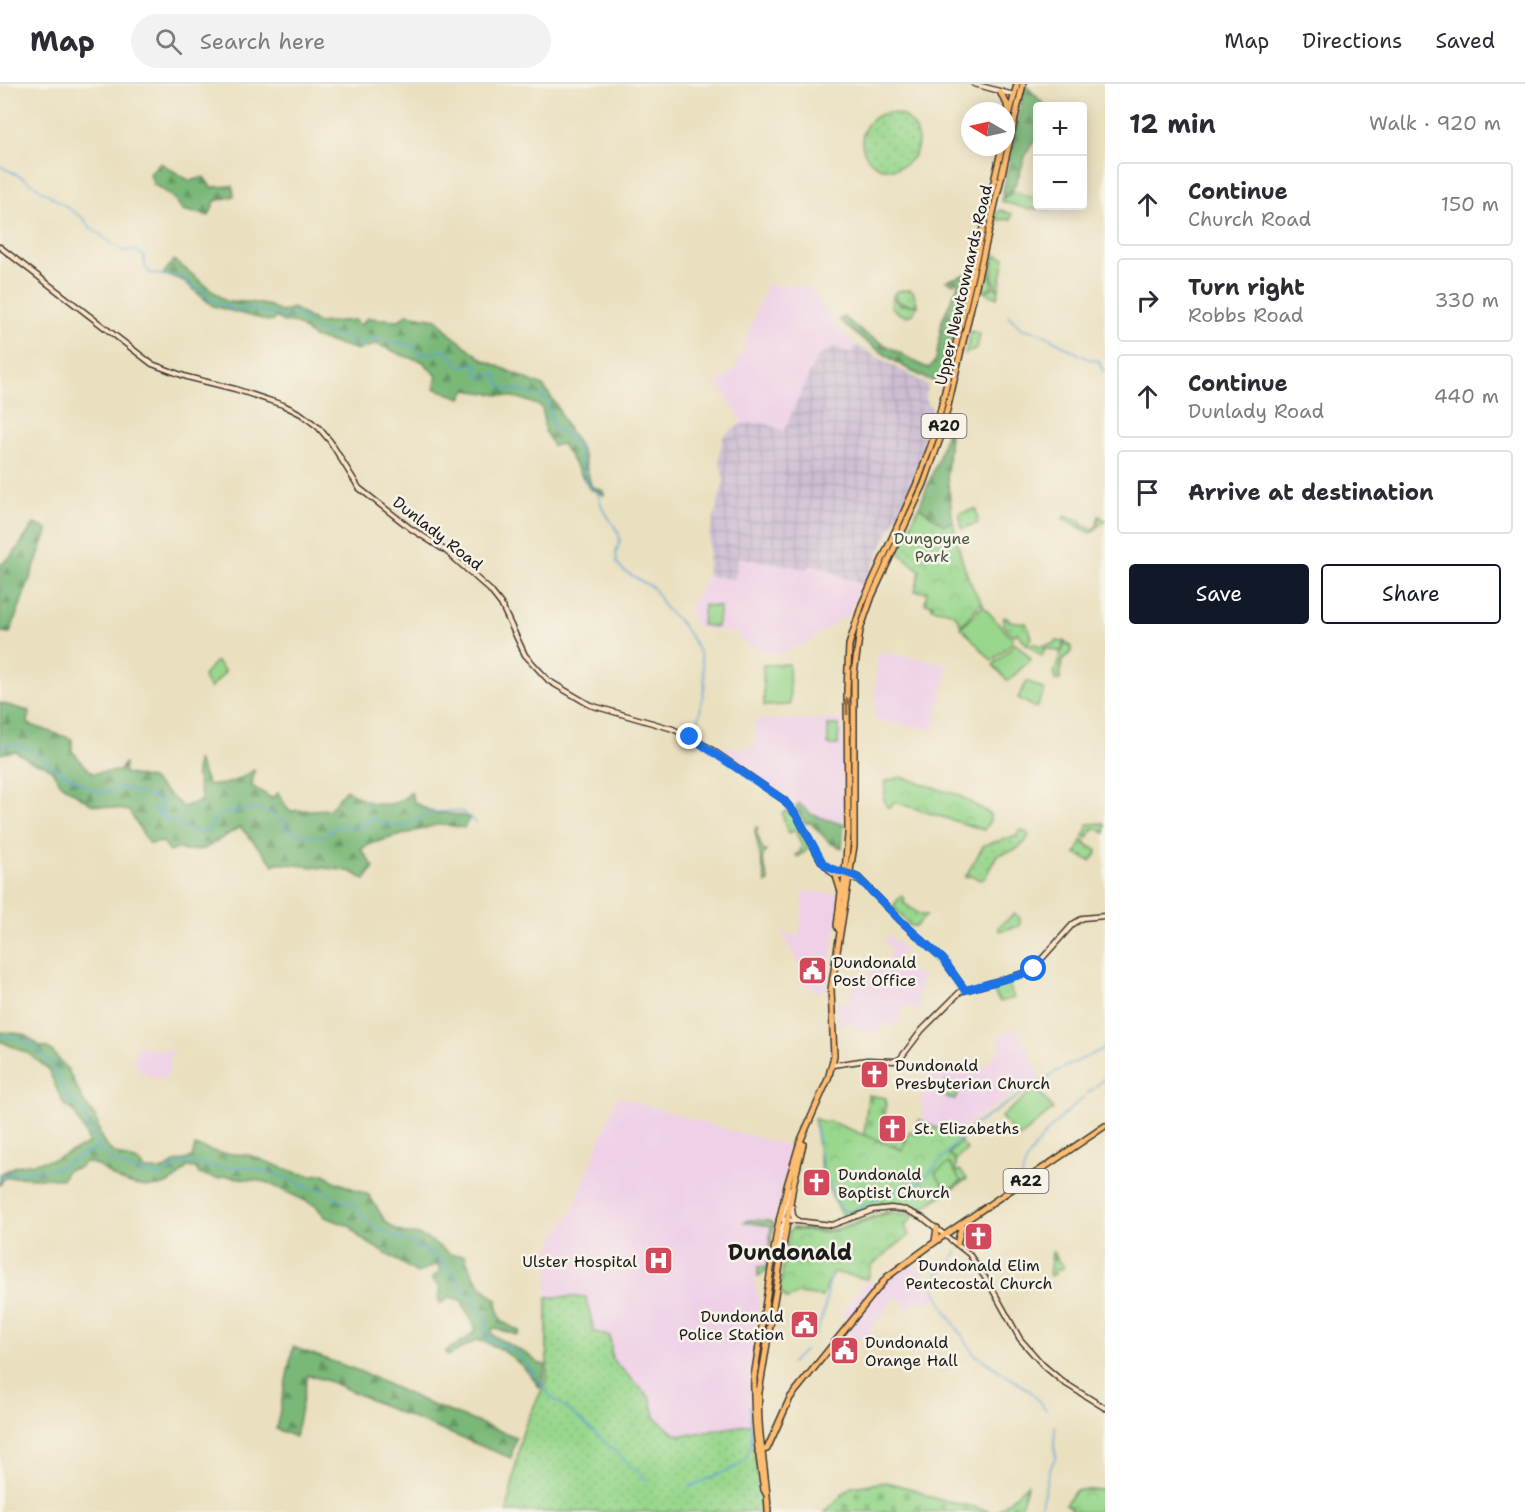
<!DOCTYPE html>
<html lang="en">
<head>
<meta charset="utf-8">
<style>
	:root { --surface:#fff; --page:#f2f2f3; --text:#2b2b33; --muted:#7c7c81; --line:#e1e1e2; --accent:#111827 }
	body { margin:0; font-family:"Shantell Sans",sans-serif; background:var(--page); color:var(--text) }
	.controls { position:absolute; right:18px; top:18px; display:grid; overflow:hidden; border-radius:6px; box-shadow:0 3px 15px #0003 }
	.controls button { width:54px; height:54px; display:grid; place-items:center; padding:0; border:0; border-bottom:2px solid var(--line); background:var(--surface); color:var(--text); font:30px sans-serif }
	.compass { position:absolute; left:961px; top:18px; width:54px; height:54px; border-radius:50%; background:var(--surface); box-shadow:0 3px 15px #0003; rotate:279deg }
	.stop { position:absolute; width:18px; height:18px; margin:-14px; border:4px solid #1a73e8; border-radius:50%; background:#fff }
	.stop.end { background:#1a73e8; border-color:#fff; box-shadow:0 2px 6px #0008 }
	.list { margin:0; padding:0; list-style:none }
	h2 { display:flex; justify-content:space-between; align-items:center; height:78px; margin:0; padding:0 24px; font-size:26px }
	h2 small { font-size:20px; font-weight:400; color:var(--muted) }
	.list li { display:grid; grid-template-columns:39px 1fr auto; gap:18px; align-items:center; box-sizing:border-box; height:84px; margin:0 12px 12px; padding:0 12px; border:2px solid var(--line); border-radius:6px }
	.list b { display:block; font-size:22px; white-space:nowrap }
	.list p { margin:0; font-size:20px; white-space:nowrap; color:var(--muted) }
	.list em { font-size:20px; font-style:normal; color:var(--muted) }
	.actions { display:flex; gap:12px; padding:18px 24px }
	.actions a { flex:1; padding:14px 0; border:2px solid var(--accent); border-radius:6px; text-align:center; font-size:21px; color:var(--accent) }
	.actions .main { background:var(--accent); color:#fff }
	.icon { flex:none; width:33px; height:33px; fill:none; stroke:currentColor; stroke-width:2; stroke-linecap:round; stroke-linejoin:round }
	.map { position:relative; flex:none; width:1105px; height:1428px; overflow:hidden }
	header { display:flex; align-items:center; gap:36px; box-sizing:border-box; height:84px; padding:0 30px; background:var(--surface); border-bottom:2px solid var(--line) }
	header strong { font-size:28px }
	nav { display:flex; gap:33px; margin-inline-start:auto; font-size:21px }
	.search { width:420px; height:54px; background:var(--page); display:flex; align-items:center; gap:15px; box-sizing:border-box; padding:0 21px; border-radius:33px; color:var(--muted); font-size:22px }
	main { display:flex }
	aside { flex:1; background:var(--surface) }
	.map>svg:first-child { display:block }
</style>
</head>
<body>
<header>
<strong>Map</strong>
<div class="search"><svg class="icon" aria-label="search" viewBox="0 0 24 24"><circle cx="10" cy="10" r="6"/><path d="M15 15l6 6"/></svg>Search here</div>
<nav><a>Map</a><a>Directions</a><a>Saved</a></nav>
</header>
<main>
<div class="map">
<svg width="1105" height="1428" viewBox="0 0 1105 1428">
	<defs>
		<pattern id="industrial-grid" width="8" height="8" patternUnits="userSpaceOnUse" patternTransform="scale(1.5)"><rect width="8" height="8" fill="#cdbed3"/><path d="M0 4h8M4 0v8" fill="none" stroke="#afa3b5"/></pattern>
		<pattern id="grass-dots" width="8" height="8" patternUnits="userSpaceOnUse" patternTransform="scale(1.5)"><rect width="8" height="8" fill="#99d78d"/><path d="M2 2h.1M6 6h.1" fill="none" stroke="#83b879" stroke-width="1.8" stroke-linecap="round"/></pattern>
		<pattern id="forest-firs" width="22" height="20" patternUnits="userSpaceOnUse" patternTransform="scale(1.5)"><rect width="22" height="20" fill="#7ab878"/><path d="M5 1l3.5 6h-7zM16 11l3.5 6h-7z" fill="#639562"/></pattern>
		<pattern id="cemetery-stones" width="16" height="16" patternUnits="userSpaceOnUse" patternTransform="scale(1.5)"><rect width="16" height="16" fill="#99d78d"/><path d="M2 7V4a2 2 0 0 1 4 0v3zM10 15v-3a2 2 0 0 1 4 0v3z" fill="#83b879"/></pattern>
		<pattern id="park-crowns" width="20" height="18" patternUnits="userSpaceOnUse" patternTransform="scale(1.5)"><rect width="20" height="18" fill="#99d78d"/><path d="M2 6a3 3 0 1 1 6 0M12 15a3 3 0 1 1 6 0" fill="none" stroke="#83b879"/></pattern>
	</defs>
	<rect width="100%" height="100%" fill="#f7f3e8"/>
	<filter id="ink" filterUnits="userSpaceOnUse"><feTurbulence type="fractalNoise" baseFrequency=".0167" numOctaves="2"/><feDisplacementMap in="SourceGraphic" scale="12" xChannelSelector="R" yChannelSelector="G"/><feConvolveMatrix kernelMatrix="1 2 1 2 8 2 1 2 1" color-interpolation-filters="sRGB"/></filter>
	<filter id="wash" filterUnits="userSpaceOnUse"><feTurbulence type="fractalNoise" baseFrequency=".008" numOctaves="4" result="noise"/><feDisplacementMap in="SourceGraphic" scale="24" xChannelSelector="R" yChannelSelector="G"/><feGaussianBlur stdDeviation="1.35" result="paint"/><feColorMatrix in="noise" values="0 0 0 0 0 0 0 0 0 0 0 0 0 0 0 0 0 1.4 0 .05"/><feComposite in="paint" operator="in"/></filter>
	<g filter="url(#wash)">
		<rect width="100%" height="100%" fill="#eae0bf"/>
		<!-- built -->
		<path fill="#efd0e7" d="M766 200 810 204 841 248 856 261 851 270 835 263 817 273 784 347 765 339 743 340 717 298 735 286Z
			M738 473 807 485 810 481 825 483 839 492 863 501 850 531 835 538 810 558 774 571 742 558 737 549 695 543 689 525 707 492 735 495Z
			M879 568 948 580 934 646 875 636 876 584Z
			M843 635 844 741 802 732 789 716V712L786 709 780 708 718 664H755V636Z
			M804 807 837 810 838 814V829L826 906 823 905 821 909 798 897 805 886 798 880 781 847 798 853 804 821 801 820Z
			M888 851 905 866 899 873 905 880 902 885 918 889 924 894 920 900 917 927 904 922 896 943 884 940 873 950 864 949 850 939 839 942 836 918 850 919 852 903H855L857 891 865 893 878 879 886 885 891 865 884 857Z
			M1016 943 1040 993 966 1041 957 1051 938 1045 924 1037 921 1019 923 1004 929 988 985 982 1001 964 998 953Z
			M139 961 150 965 174 967 169 975V988L166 994 151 993 138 985 134 975Z
			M617 1012 714 1042 790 1062 789 1076 772 1146 766 1186 756 1194 755 1201 759 1215 750 1310 751 1340 686 1351 674 1350 655 1333 651 1315 612 1275 610 1252 594 1248 585 1213H547L549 1168 554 1152 572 1128Z
			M913 1177 937 1212 928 1220 919 1215 908 1225 896 1212 870 1246 872 1250 865 1258 859 1252 850 1262 841 1253 887 1196Z
			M866 1197 878 1199 848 1238 842 1229Z"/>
		<!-- industrial -->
		<path fill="url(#industrial-grid)" d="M856 261 928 301 925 315 934 329 925 366 903 421 890 445 865 501 839 492 825 483 811 481 807 485 738 473 735 495 707 492 710 449 724 397 719 375 723 353 736 343 743 340 765 339 784 347 817 273 835 263 851 270Z"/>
		<!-- grass -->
		<path fill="url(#grass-dots)" stroke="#5a7a54" stroke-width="1.5" d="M862 57a28 28 0 1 1 56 0a28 28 0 1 1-56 0Z
			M1013 107 1037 115 1038 122H1054V125H1028L1003 118 1002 115 1001 117 1003 108 1004 114Z
			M1000 126 1012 130 1011 135 997 136 990 188 993 201 984 208 980 207 994 137 998 127Z
			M995 171 1005 174 999 205 996 203 999 207 997 214 985 208 996 202 992 192Z
			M910 206 913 208 918 222 901 219 893 211 897 207Z
			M892 213 900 221H912L917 223 913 230 906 232 898 229 891 223Z
			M971 247 980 250 977 265 965 270Z
			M976 425 978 439 962 445 959 429Z
			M1065 432 1082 437 1081 441 1093 445 1096 443 1099 432 1105 436 1091 449 1063 435Z
			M868 514 857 548 852 573V673H849C848 624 841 558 868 514Z
			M1004 533 1008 534 1009 537 1026 539 1032 553 1027 561 1017 549 1013 552 1003 540Z
			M1065 557 1071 563V568L1062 577 1060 596H1055L1054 590Z
			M785 727 792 730 808 762 806 767 798 773 796 770 801 768 800 765 802 763 795 746 788 749 782 730Z
			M1102 739 1105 740V749L1096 744 1092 746 1088 754 1084 752 1088 740Z
			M756 743 758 744 756 747 763 767H766L762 774 769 798 766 799 755 747Z
			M1023 746 1029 751C1024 765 1011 767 997 771L985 794 980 796 973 792 965 793 984 761 1017 752 1019 747Z
			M1083 755 1086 757 1085 760 1097 766 1096 771 1090 777 1076 770Z
			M901 812 905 815 903 818 920 831H927L916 842H910L893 822Z
			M1015 830 1020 834V842L999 847V842Z
			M1008 898 1014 914 1000 918 990 903Z
			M887 1128H890L889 1131 829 1149 792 1144 822 1146 837 1145Z
			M748 1136 769 1137 774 1140 766 1187 758 1192V1183L767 1182 771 1142 744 1138Z
			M1052 1168 1054 1169 1053 1178 1055 1170 1058 1174 1057 1176 1064 1182 1060 1186 1058 1185 1055 1187V1190L1051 1192 1049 1190Z
			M547 1213H586L594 1248 610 1252 612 1275 651 1315 655 1333 674 1350 687 1351 751 1340 762 1428H507L521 1354 526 1339 547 1295Z"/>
		<!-- forest -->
		<path fill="url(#forest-firs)" stroke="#4b6a4a" stroke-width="1.5" d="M1025 1 1046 22H1038L1037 55C1019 71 1023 100 1004 114L1003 107Z
			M160 79 190 97 204 93 211 103 233 102 234 112 215 117 209 132 182 126C176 114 164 107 153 100L150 89Z
			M174 176 227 218H250L271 222 280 228 293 224 318 239 354 236 361 241 367 234 399 236 407 230 437 235 449 249 484 276 543 302 556 320 565 340 579 361 584 373 591 402 603 407 604 411 590 405 562 360 553 362 545 347 542 323 519 314 466 306 461 314 434 304 437 292 422 277 404 272 377 260 358 266 313 253 297 240 284 238 276 233 272 238 213 222 182 196 163 190Z
			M966 190 967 193 945 289 943 296 939 298C918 296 854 251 839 235L844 233 862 248 923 282 929 284 936 276 942 236 959 199 955 197 954 200 946 197Z
			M950 335 951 336 947 391 953 438 944 441 919 423 938 376Z
			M34 440 48 445 10 549 0 548V481L13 471Z
			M0 619 29 627 28 640 72 655V667L92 689 120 687 125 678 124 689 151 695 183 723 202 716 196 690 197 676 208 700C224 703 241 695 254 686L252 702 271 714 278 709 289 727 330 725 346 705C366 720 392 729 411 708L414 718 430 727 470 733 464 744 440 740 373 759 361 765 374 783 365 796 352 788 342 786 276 779 274 781 240 743 204 765 184 767 179 764 170 768 163 758 149 760 129 727 91 720 62 701 53 688 45 681 32 678 15 667 0 670Z
			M799 719 811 730 844 741 842 764 830 759 811 739H805L795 724Z
			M0 948 24 950 40 962 50 965 68 986 84 1018 96 1034 100 1050 105 1061 114 1069 140 1079 146 1086H163L176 1078 192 1074 195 1062 221 1069 249 1071 297 1089 311 1091 325 1090 334 1097 369 1111 385 1137 397 1146 406 1150H415L428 1155 452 1171H465C470 1189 482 1205 497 1216 498 1237 502 1239 520 1247L518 1251 494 1244 491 1248 494 1252 530 1272 538 1279 545 1281 544 1294 540 1304C524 1281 505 1263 477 1256L448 1272 446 1270V1267L468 1254 476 1245 461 1216 450 1213 440 1220 438 1216 441 1205 432 1194 440 1187 437 1180 417 1189 360 1154 350 1142 325 1133 316 1122 266 1098 225 1092 218 1095 199 1090 196 1084 187 1083C170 1106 146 1107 120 1096 105 1090 102 1079 84 1078L78 1084 67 1086 62 1095 17 1093 4 1094 0 1101V1090L16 1082 55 1075 88 1060 87 1053 73 1026 64 1021 48 985 29 970 0 957Z
			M293 1263 359 1287 432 1321 516 1353 511 1374 397 1328 331 1298 308 1291 295 1353 276 1345Z"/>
		<!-- cemetery -->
		<path fill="url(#cemetery-stones)" stroke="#5a7a54" stroke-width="1.5" d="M868 1011 886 1014 885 1032 887 1034 883 1047 906 1056 903 1066 864 1051Z
			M886 1398 916 1406 928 1412 947 1418 967 1421 991 1428H824L851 1403Z
			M1028 1400 1019 1428H997C1008 1419 1017 1409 1028 1400Z"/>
		<!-- park -->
		<path fill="url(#park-crowns)" stroke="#5a7a54" stroke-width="1.5" d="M919 423 944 441 953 438C959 467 965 496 983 520H980L961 542C956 525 948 528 932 524V520L925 519 927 508 915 507 920 487 898 468Z
			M1055 557 1064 558 1061 568 1045 564 1042 572 1030 562 1033 559 1040 562 1054 560Z
			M901 693 958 711 990 730V736L984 746 894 718 891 724 887 723 884 715 886 697Z
			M814 1034 822 1038 829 1037 902 1066 910 1047 918 1051 919 1036 938 1045 957 1051 962 1056 949 1070 956 1076 955 1079 957 1082 955 1084 958 1088 960 1086 967 1095 920 1126C885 1115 876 1120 843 1133L822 1092Z
			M891 1128 914 1131 905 1142 909 1151 871 1182 868 1195 833 1188 822 1213 799 1210 787 1215 779 1207 789 1148 792 1145 821 1148 835 1147Z
			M1105 1404V1428H1069L1072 1424 1065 1420 1076 1406H1102Z"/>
		<!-- pitch -->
		<path fill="#99d78d" stroke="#5a7a54" stroke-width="1.5" d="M704 521 720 523 717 543 702 541Z
			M983 522 1014 557 992 577 961 543Z
			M1016 559 1031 575 1008 597 993 581Z
			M216 577 225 588 210 605 203 592Z
			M789 580 790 621 764 622 763 581Z
			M1027 597 1045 606 1036 624 1018 614Z
			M828 641H839L838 661H828Z
			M946 997 960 1002 955 1016 941 1011Z
			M1036 1004 1053 1025 1019 1054 1001 1033Z
			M960 1058 967 1065 956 1076 949 1070Z
			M949 1079 961 1097 947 1107 935 1089Z"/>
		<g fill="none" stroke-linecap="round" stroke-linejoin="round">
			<!-- stream -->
			<path stroke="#5fa5d5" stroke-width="1.5" d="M0 82 25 95 83 134 91 144 123 167 135 166 144 172 145 183 150 189 187 195 189 202 203 206 209 215 237 227 248 224 285 233 295 229 318 247 347 255 355 262 372 254 413 262 420 270 447 267 459 282 473 280 479 281 475 288 483 295 492 290H496L498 298 504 305C513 303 532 310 542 312L549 321 553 344C563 346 577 359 580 369 584 384 581 399 597 407L602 423 619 450 620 457 616 468 617 479 624 487 653 504 666 525 679 537 692 555 701 572 705 600 696 650
				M983 205 996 138
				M1008 231 1021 244 1041 249 1086 274 1099 277 1102 286 1105 287
				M0 661H15L29 665 55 684 92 706 103 709 119 703 155 714 162 722 163 730 154 726 161 733 178 739 187 745 202 749 209 745 220 730C252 726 267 716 290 747 299 750 319 755 328 749 333 746 333 743 340 742 348 740 351 745 363 744L371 734 390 742 402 743 429 729 452 727 463 728 476 739
				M0 952 21 955 33 962 53 981 67 1014 79 1022 85 1032 98 1064 113 1077 136 1088 161 1092 181 1080 190 1079 217 1083H248L283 1093 311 1105 323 1106 337 1116 353 1119C368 1150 412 1155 438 1174 458 1189 465 1215 485 1231L487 1242 484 1252 520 1271 551 1313 584 1339 647 1396
				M1087 1010 1105 994
				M816 1041C817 1072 827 1101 844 1127H852L906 1101 922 1097 968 1045 1057 987 1105 964
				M0 1094 13 1088 56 1085 97 1064
				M1022 1095C1022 1068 1064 1030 1084 1013
				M958 1168 931 1198 947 1229 974 1270 1030 1307 1046 1326
				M814 1253 823 1231 831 1191
				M791 1279 804 1267
				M689 1403 738 1382 745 1376 751 1360 750 1322
				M1045 1428 1040 1425 1049 1387 1056 1372 1054 1363 1055 1342"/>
		</g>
	</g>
	<g filter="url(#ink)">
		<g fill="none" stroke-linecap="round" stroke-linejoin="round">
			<defs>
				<path id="secondary" d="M974 0 1014 11
					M0 163 152 280 187 293 235 305 283 321 301 330 318 343 330 357 359 404 410 444 446 467 490 506 501 520 525 571 549 597 590 621 673 645 708 663 784 716 797 732 821 777 832 789 862 798
					M830 785 858 793 901 837 943 875 965 906
					M833 981 867 976 895 977 900 975 922 946 960 908 1031 887 1073 840 1083 834 1105 832
					M792 1123 793 1132 798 1137
					M779 1135 832 1141 873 1126 891 1124 906 1126 923 1134 969 1170 990 1201 1020 1255 1043 1281 1063 1298 1105 1324
					M782 1135 790 1106 792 1103
					M773 1175 776 1173 782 1143 786 1136"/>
				<path id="highway" d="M1000 8 1007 20 1008 30
					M1006 44 1017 0
					M836 792 841 808 837 842 839 846
					M843 812 848 750 847 606 849 561 862 520 918 397 935 350 1002 63
					M935 1157 937 1144
					M957 1160 962 1141
					M758 1368 767 1365 790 1314 887 1193 946 1150 1105 1042
					M767 1411 764 1406C758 1368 753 1332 754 1293L777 1147 787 1102 800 1058 828 995 834 972 831 905 854 762V590L860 546 872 512 924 400 941 352 1023 0
					M768 1428C767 1388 756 1348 759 1308L793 1102 803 1060"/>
			</defs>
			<!-- secondary casing -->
			<use href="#secondary" stroke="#3b3934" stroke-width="7"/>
			<!-- highway casing -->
			<use href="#highway" stroke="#3b3934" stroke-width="8"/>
			<!-- secondary -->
			<use href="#secondary" stroke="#fee4c5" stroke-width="4"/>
			<!-- highway -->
			<use href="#highway" stroke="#fdbc6f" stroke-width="5"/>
		</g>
		<!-- one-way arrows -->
		<defs><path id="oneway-solid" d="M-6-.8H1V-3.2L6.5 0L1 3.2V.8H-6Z" transform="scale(1.5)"/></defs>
		<use fill="#8c6c46" href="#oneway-solid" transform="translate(847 622) rotate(-91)"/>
	</g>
	<g fill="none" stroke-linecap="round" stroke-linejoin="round" filter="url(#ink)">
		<!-- route -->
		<path stroke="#1a73e8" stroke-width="8" d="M690 653 784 716 797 732 823 779C833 789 846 786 858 794L901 837 943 875 965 906 1024 890 1034 885"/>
	</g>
	<!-- icons -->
	<defs>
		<symbol id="civic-square" viewBox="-11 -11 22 22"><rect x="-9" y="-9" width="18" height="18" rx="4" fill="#d1495b" stroke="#f7f3e8"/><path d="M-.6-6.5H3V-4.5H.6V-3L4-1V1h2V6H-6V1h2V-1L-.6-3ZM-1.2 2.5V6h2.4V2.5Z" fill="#fff"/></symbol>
		<symbol id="church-square" viewBox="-11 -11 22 22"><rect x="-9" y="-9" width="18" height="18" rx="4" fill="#d1495b" stroke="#f7f3e8"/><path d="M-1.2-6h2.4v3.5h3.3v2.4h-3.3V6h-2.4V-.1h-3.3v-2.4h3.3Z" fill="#fff"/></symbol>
		<symbol id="hospital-square" viewBox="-11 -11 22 22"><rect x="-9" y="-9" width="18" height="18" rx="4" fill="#d1495b" stroke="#f7f3e8"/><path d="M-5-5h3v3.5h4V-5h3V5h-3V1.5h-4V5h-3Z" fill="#fff"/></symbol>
	</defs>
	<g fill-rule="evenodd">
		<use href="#civic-square" x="796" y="870" width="33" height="33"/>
		<use href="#church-square" x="858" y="974" width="33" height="33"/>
		<use href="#church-square" x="876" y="1028" width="33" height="33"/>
		<use href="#church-square" x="800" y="1082" width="33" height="33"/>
		<use href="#church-square" x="962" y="1136" width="33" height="33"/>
		<use href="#hospital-square" x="642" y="1160" width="33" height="33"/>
		<use href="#civic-square" x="788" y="1224" width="33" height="33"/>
		<use href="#civic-square" x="828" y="1250" width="33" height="33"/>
	</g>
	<g text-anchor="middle" stroke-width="5" stroke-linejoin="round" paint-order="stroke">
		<!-- shield labels -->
		<g fill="#f7f3e8" stroke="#5e5c59" stroke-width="1.5">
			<rect x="921.5" y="330" width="45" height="24" rx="4.5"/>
			<rect x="1003.5" y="1085" width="45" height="24" rx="4.5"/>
		</g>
		<g font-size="15" font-weight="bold" fill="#1c1c1c">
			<text x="944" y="347">A20</text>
			<text x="1026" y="1102">A22</text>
		</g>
		<!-- street labels -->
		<g font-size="16" fill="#1c1c1c" stroke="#f7f3e8">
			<text transform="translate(963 201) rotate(-77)" y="6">Upper Newtownards Road</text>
			<text transform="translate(438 449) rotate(38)" y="6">Dunlady Road</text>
		</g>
		<!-- park labels -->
		<g font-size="16" fill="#42543e" stroke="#f7f3e8">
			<text x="932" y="460">Dungoyne<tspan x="932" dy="18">Park</tspan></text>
		</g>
		<!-- poi labels -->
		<g font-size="16" fill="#1c1c1c" stroke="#f7f3e8" text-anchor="start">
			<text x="833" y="884">Dundonald<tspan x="833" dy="18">Post Office</tspan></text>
			<text x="895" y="987">Dundonald<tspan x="895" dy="18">Presbyterian Church</tspan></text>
			<text x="914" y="1050">St. Elizabeths</text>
			<text x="838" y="1096">Dundonald<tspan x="838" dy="18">Baptist Church</tspan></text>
			<text x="637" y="1183" text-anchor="end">Ulster Hospital</text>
			<text x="979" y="1187" text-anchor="middle">Dundonald Elim<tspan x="979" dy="18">Pentecostal Church</tspan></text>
			<text x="784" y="1238" text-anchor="end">Dundonald<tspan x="784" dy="18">Police Station</tspan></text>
			<text x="865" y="1264">Dundonald<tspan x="865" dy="18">Orange Hall</tspan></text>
		</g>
		<!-- district labels -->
		<g font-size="22" font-weight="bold" fill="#1c1c1c" stroke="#f7f3e8">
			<text x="790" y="1176">Dundonald</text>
		</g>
	</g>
</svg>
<div class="controls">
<button>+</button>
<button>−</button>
</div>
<svg class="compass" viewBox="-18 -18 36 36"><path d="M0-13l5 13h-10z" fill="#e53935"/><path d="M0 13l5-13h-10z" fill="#7c7c81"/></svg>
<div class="stop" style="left:1034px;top:885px"></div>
<div class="stop end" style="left:690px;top:653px"></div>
</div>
<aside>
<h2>12 min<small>Walk · 920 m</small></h2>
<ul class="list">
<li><svg class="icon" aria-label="ahead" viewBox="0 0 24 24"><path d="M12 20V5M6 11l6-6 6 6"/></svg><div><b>Continue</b><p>Church Road</p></div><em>150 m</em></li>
<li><svg class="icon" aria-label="right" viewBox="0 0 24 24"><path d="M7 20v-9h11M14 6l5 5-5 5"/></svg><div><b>Turn right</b><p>Robbs Road</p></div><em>330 m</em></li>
<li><svg class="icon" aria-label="ahead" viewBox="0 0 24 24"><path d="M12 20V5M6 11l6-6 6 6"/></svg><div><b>Continue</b><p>Dunlady Road</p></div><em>440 m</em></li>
<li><svg class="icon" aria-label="arrive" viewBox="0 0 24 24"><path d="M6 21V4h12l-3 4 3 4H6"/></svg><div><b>Arrive at destination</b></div></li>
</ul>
<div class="actions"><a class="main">Save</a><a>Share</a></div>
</aside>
</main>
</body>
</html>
